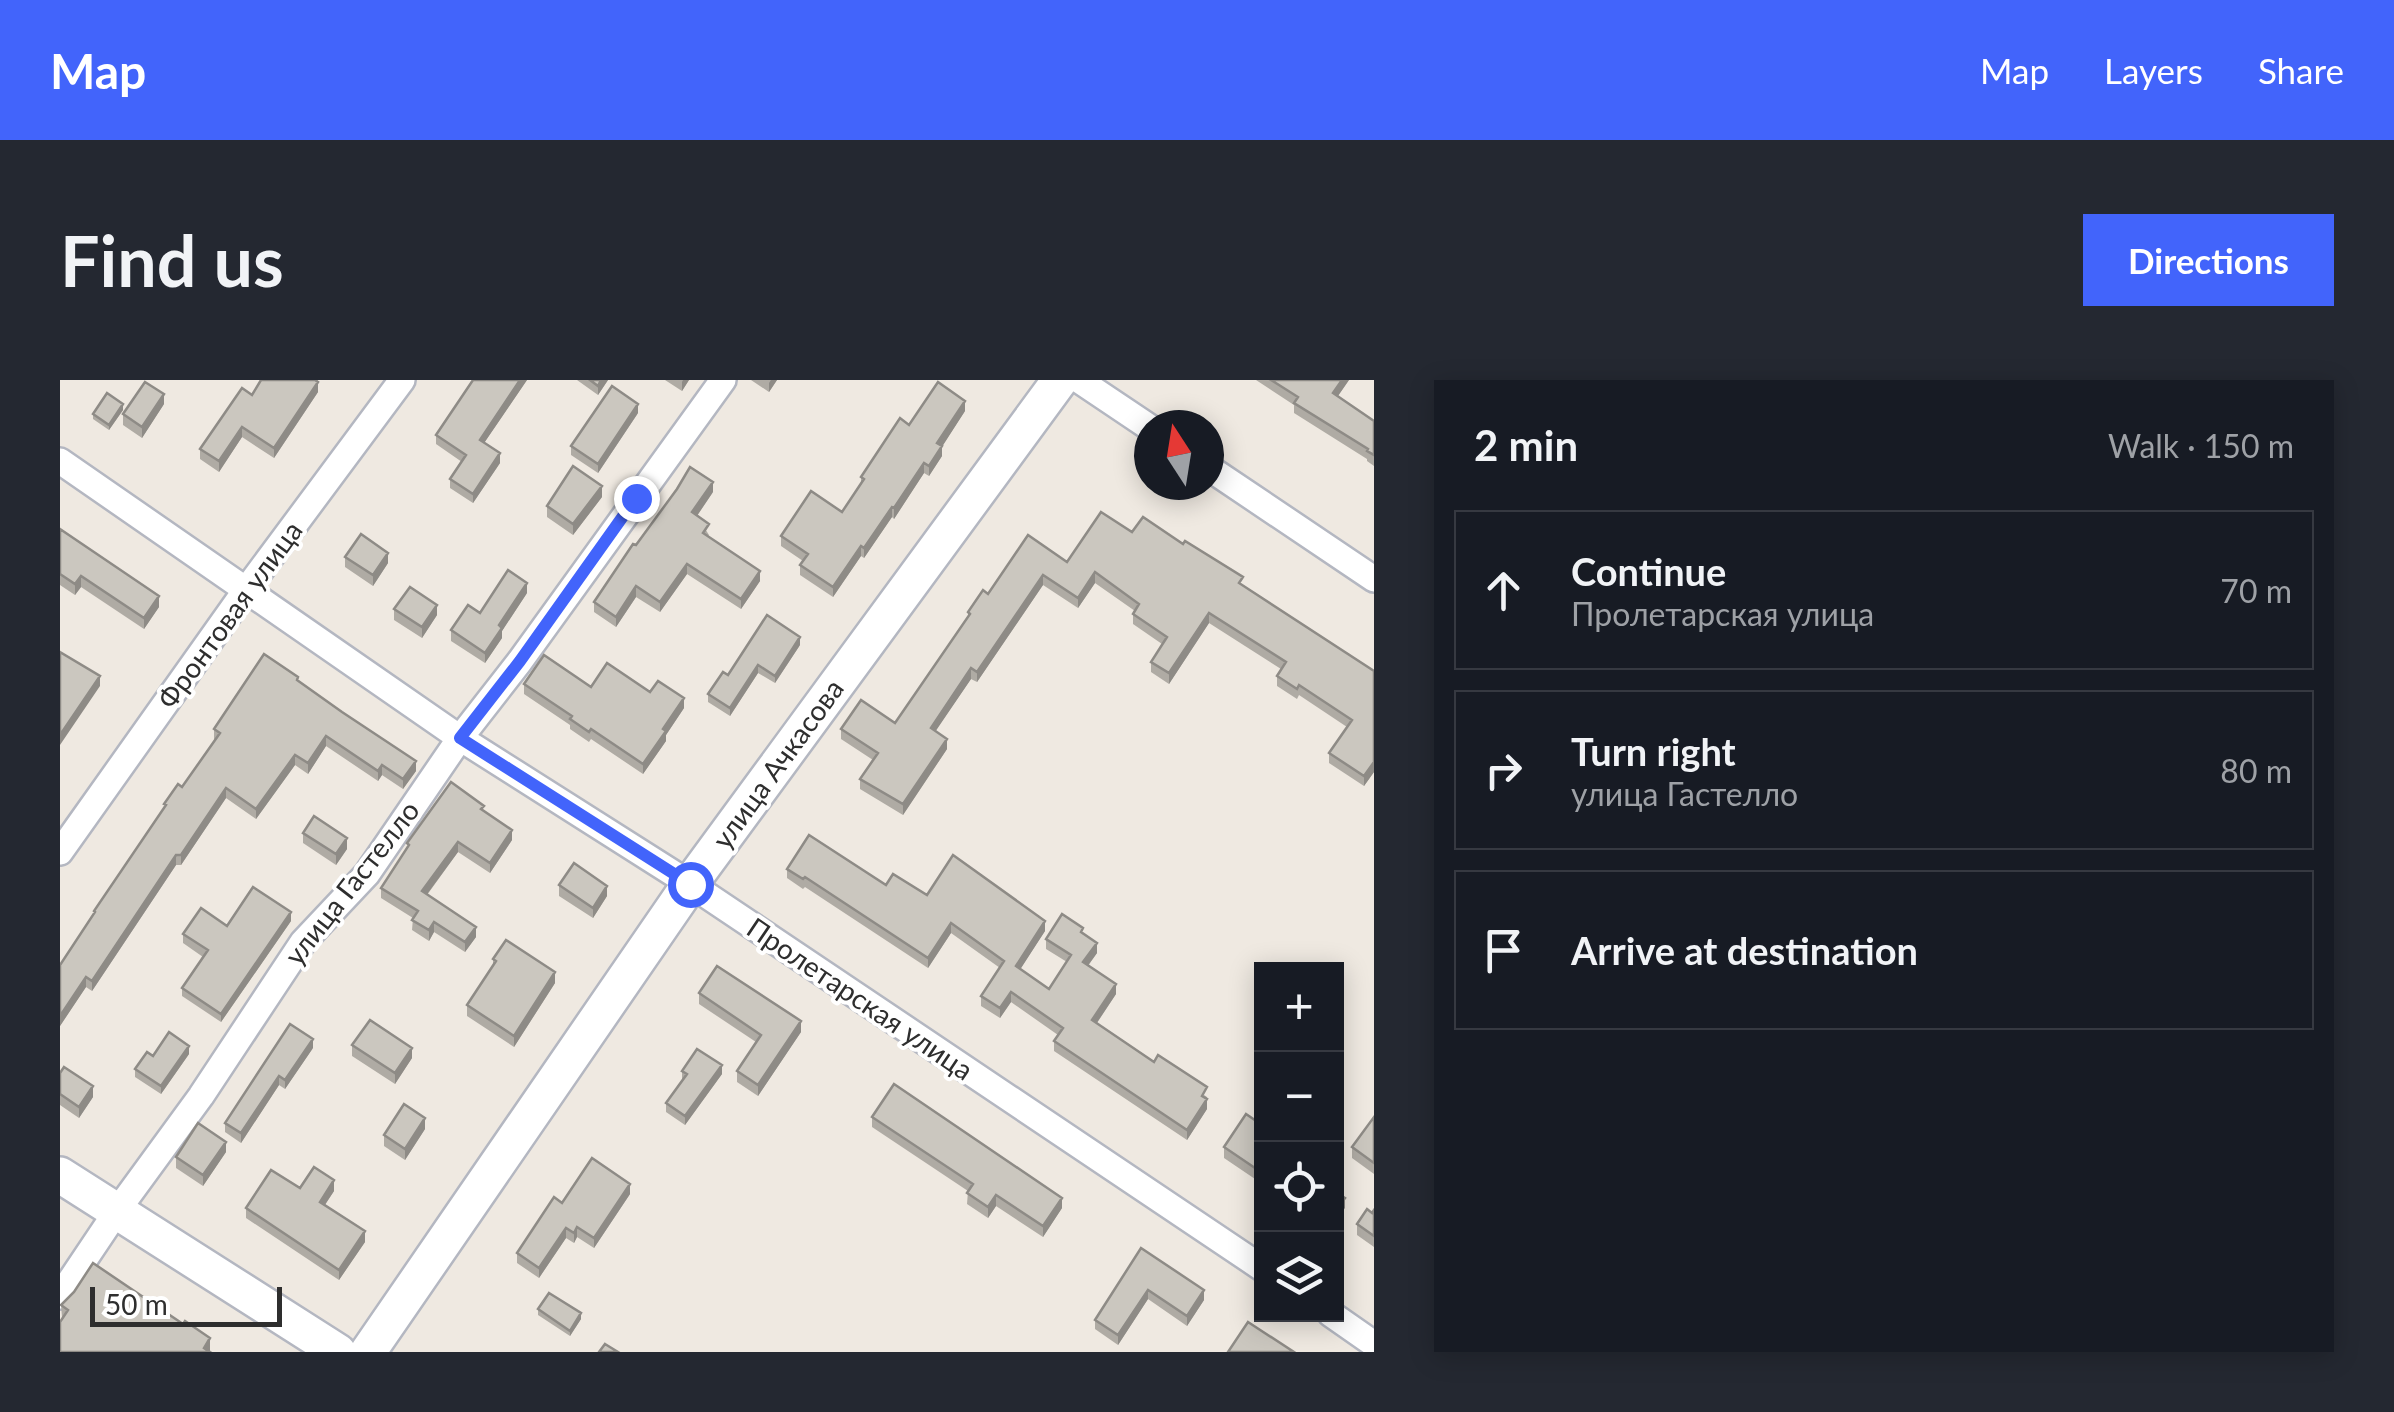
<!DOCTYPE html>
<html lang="en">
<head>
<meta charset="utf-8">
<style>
	:root { --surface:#171b24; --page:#242831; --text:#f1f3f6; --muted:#9ea1a6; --line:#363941; --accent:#4264fb }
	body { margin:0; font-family:Lato,sans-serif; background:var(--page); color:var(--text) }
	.controls { position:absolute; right:30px; bottom:30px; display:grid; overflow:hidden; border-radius:0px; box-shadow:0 5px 25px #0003 }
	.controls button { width:90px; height:90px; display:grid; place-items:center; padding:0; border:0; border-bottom:2px solid var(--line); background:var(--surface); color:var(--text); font:50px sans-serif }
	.compass { position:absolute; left:1074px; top:30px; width:90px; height:90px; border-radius:50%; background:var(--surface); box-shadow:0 5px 25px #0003; rotate:348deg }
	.scale { position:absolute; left:30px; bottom:25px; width:192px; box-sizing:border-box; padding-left:10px; border:5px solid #2e2e2e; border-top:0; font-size:28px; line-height:35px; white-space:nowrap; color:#2e2e2e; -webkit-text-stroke:8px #fff; paint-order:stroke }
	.stop { position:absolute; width:30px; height:30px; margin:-22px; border:8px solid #4264fb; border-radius:50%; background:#fff }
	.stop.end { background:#4264fb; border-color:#fff; box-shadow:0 2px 10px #0008 }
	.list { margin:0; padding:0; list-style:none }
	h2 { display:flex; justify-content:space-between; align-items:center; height:130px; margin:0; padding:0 40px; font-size:42px }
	h2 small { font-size:32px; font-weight:400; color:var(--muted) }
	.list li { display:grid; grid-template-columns:65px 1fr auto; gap:30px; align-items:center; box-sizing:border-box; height:160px; margin:0 20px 20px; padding:0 20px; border:2px solid var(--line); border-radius:0px }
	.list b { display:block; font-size:38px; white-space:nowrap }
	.list p { margin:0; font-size:32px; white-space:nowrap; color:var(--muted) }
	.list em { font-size:32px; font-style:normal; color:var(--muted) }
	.icon { flex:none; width:55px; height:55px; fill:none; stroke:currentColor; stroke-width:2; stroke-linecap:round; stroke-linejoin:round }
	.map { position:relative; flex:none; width:1314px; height:972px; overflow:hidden; border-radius:0px }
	header { display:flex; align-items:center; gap:60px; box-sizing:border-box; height:140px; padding:0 50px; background:var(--accent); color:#fff }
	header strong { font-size:48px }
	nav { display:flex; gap:55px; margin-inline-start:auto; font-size:35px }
	.intro { display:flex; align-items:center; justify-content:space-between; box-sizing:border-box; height:240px; padding:0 60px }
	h1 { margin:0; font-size:70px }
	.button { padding:25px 45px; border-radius:0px; background:var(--accent); color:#fff; font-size:35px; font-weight:700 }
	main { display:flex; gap:60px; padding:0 60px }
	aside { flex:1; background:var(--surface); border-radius:0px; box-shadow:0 5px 25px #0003 }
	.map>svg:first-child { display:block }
</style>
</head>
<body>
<header>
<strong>Map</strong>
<nav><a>Map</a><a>Layers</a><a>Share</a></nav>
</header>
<div class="intro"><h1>Find us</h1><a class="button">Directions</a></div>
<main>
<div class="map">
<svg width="1314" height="972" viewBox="0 0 1314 972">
	<rect width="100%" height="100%" fill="#efe9e1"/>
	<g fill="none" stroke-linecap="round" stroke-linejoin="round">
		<defs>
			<path id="street" d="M1019 0 1089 47
				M0 81 400 358 630 504 1202 888
				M1149 88 1314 199
				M0 472 186 210 342 0
				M0 916 57 831 141 716 243 562 307 494 400 358 460 281 663 0
				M1271 934 1314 964"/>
			<path id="secondary" d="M0 795 278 972
				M308 972 630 504 1000 0"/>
		</defs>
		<!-- street casing -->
		<use href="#street" stroke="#b4b7c1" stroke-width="30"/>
		<!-- secondary casing -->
		<use href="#secondary" stroke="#b4b7c1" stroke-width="40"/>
		<!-- street -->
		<use href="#street" stroke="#fff" stroke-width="25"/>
		<!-- secondary -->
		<use href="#secondary" stroke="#fff" stroke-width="35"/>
	</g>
	<!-- wall -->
	<path fill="#afaba4" d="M201 0H258V12L214 78 182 57 159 92 140 79V69L192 15Z
		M413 0H467L424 63 440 83 413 123 390 108V99L402 82 376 64V55Z
		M517 0H548L538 15Z
		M605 0H629L622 11Z
		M691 0H717L709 12Z
		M1196 0H1289L1278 16 1314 41V86L1307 81V79L1234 33V25Z
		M104 24 82 58 63 45V34Z
		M63 30 49 50 33 39V34Z
		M905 31 882 66V76L869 96 864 93 834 139 832 137 804 178 801 176 773 217 740 195V185L743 181 721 166V156L782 132 801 104V97L849 45Z
		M578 33 538 93 511 75V66Z
		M653 112 637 136 649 155 648 156 700 201 681 229 627 194 600 232 576 217 556 247 534 232V222L576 165Z
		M542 117 513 155 487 137V126Z
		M0 149 99 227 84 249 21 207 15 215 0 205Z
		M1072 152 1183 205 1314 291V392L1304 406 1269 383V373L1287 347 1239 315 1237 319 1217 306V296L1221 289 1149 243 1109 304 1091 292V282L1102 264 1073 244V234L1075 231 1035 203 1018 228 983 205 917 302 911 299 875 351 887 369 843 435 800 409V399L813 380 781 359V349L835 343 908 236V232L928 214 1007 182Z
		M285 177 328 183 313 206 285 187Z
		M467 213 442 251V258L425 283 391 261V250L420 233Z
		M334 229 377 235 362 258 334 240Z
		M740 265 715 303 698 293 670 336 648 322V314L668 295Z
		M238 301 356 391 343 409 322 395 318 401 266 366 248 394 235 385 196 439 166 418 121 485H116L32 611 26 607 0 646V585L34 535V531L104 428V424L122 407 155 360 154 359V349Z
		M464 304 531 307 590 312 624 328 606 355V361L583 394 531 359 529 362 510 349V345L464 314Z
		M424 431 452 460 430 493 398 472 367 515 416 557 405 572 374 552 369 561 352 550 353 538 321 518V508L347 469V463Z
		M243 453 287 469 276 485 243 463Z
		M727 489 826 505 867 515 985 551 960 589 989 609 1007 582 986 569V559L1023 554 1037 573 1028 586 1056 614 1037 643 1147 717V729L1127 760 994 671V661L998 655 951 622 940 638 921 626V616L940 588 891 553 868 588 745 507 743 509 727 498Z
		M499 505 547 516 533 538 499 516Z
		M231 541 161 642 122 616V608L143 577 123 563V554L167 546Z
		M433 579 495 603 454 667 407 636V625L433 585Z
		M639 613 741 652 698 716 677 702V691L696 662 639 624Z
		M292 665 352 678 335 704 292 676Z
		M253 668 225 709 219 705 181 763 165 752V743Z
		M129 674 101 714 75 697V689L93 676Z
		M622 691 662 694 625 745 606 732V723L622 700Z
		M0 693 33 717 19 738 0 725Z
		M812 737 1002 828 983 857 936 826 928 838 907 824 908 811 812 747Z
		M1314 737V794L1292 778V767Z
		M1202 745V796L1198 794 1195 799 1164 778V767Z
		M365 749 345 780 324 766V755Z
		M166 772 143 806 116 788V777Z
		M240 808 274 811 265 825 305 862 279 900 186 838V828Z
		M570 814 534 868 517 857 514 863 506 858 479 898 457 883V873L502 823Z
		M1314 830V867L1297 855V844Z
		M1081 868 1144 920 1127 946 1088 919 1058 965 1035 949V940Z
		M1 925 150 971 2 938Z
		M478 929 521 939 510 956 478 935Z"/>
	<!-- shaded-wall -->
	<path fill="#8e8b86" d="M460 0H467L420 69V60Z
		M541 0H548L538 15V6Z
		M623 0H629L622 11V2Z
		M711 0H717L709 12V3Z
		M1282 0H1289L1273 23V13Z
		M258 2V12L214 78V68Z
		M104 14V24L82 58V47Z
		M905 21V31L880 70 882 66V76L869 96V86L877 63Z
		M63 24V30L49 50V45Z
		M578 24V33L538 93V84Z
		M182 47V57L159 92V81Z
		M440 73V83L413 123V114Z
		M864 83V93L834 139V128Z
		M653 102V112L632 143V132Z
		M542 106V117L513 155V144Z
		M832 127V137L804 178V168Z
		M801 166V176L773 217V207Z
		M328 173V183L313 206V195Z
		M627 184V194L600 232V222Z
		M700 191V201L681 229V219Z
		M1035 192V203L1018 228V218Z
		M983 195V205L917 302V292Z
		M21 196V207L15 215V204Z
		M467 203V213L442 251V258L425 283V273L439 245Z
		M576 206V217L556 247V237Z
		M99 216V227L84 249V238Z
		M377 225V235L362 258V247Z
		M1149 233V243L1109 304V293Z
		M740 257V265L715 303V296Z
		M698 285V293L670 336V328Z
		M911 288V299L871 358V348Z
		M40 296V306L0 365V355Z
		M624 318V328L606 355V361L583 394V384L603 349Z
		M266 356V366L248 394V383Z
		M887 359V369L843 435V424Z
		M235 375V385L196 439V429Z
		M356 381V391L343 409V399Z
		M1314 382V392L1304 406V396Z
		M322 385V395L318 401V391Z
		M166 408V418L121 485V475Z
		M452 450V460L430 493V483Z
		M287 458V469L276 485V474Z
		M398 462V472L362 521V511Z
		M116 475V485L32 611V601Z
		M547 506V516L533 538V528Z
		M231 532V541L161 642V634Z
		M985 541V551L956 596V586Z
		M374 542V552L369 561V550Z
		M891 543V553L868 588V578Z
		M416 547V557L405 572V562Z
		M1037 563V573L1023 592V582Z
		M495 592V603L454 667V656Z
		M26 597V607L0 646V636Z
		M1056 604V614L1032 650V640Z
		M951 612V622L940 638V628Z
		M741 641V652L698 716V705Z
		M253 659V668L225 709V700Z
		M129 666V674L101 714V706Z
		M352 668V678L335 704V693Z
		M662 685V694L625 745V736Z
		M219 696V705L181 763V753Z
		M33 706V717L19 738V727Z
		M1147 719V729L1127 760V750Z
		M365 738V749L345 780V769Z
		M166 762V772L143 806V795Z
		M1198 783V794L1195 799V788Z
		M274 800V811L260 832V822Z
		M570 804V814L534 868V858Z
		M936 815V826L928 838V827Z
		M1002 818V828L983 857V846Z
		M1285 818V828L1276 841V830Z
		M517 847V857L514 863V853Z
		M506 848V858L479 898V888Z
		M305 851V862L279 900V890Z
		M1088 910V919L1058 965V955Z
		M1144 910V920L1127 946V936Z
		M521 933V939L510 956V951Z
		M150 958V972L144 968Z"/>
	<!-- building -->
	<path fill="#cbc7bf" stroke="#8e8b86" stroke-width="2.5" d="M201 0H255L258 2 214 68 182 47 159 81 140 69 182 8 192 15Z
		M413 0H460L420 60 440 73 413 114 390 99 406 75 376 55Z
		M530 0H541L538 6Z
		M1211 0H1282L1273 13 1314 41V75L1307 71 1308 69 1234 23 1238 17Z
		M85 2 104 14 82 47 63 34Z
		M878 2 905 21 877 63 882 66 869 86 864 83 834 128 832 127 804 168 801 166 773 207 740 185 748 174 721 156 751 111 782 132 804 99 801 97 840 38 849 45Z
		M552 6 578 24 538 84 511 66Z
		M47 13 63 24 49 45 33 34Z
		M513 86 542 106 513 144 487 126Z
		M630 87 653 102 632 132 649 144 643 153 700 191 681 219 627 184 600 222 576 206 556 237 534 222 573 164 576 165 617 109Z
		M1041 132 1072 152 1083 137 1123 164 1125 161 1183 197 1179 203 1314 291V382L1304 396 1269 373 1292 340 1239 305 1237 309 1217 296 1226 282 1149 233 1109 293 1091 282 1107 257 1073 234 1079 224 1035 192 1018 218 983 195 917 292 911 288 871 348 887 359 843 424 800 399 818 373 781 349 801 320 835 343 910 234 908 232 923 210 928 214 968 155 1007 182Z
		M0 149 99 216 84 238 21 196 15 204 0 194Z
		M301 154 328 173 313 195 285 177Z
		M448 190 467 203 439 245 442 248 425 273 391 250 408 225 420 233Z
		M350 207 377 225 362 247 334 229Z
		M707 235 740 257 715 296 698 285 670 328 648 314 663 292 668 295Z
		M0 272 40 296 0 355Z
		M204 274 238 297 237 300 282 332 356 381 343 399 322 385 318 391 266 356 248 383 235 375 196 429 166 408 121 475H116L32 601 26 597 0 636V585L35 532 34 531 106 425 104 424 118 404 122 407 160 353 154 349Z
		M484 275 531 307 547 283 590 312 598 301 624 318 603 349 606 351 583 384 531 349 529 352 510 339 512 336 464 304Z
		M391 402 424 426 421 429 452 450 430 483 398 462 362 511 416 547 405 562 374 542 369 550 352 540 358 531 321 508 349 465 347 463Z
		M254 436 287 458 276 474 243 453Z
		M749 455 826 505 833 494 867 515 893 475 985 541 956 586 989 609 1011 575 986 559 1002 534 1023 548 1021 552 1037 563 1023 582 1056 604 1032 640 1094 682 1098 675 1147 707 1142 716 1147 719 1127 750 994 661 1003 648 951 612 940 628 921 616 944 581 891 543 868 578 745 497 743 499 727 489Z
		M514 483 547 506 533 528 499 505Z
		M193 507 231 532 161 634 122 608 148 570 123 554 141 528 167 546Z
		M446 560 495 592 454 656 407 625 436 581 433 579Z
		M657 586 741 641 698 705 677 691 701 655 639 613Z
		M310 640 352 668 335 693 292 665Z
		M230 644 253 659 225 700 219 696 181 753 165 743Z
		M109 652 129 666 101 706 75 689 87 672 93 676Z
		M637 669 662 685 625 736 606 723 627 694 622 691Z
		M4 687 33 706 19 727 0 714V693Z
		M834 704 1002 818 983 846 936 815 928 827 907 813 913 804 812 737Z
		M344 724 365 738 345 769 324 755Z
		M1186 734 1202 745V785L1198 783 1195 788 1164 767Z
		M1314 737V783L1292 767Z
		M138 743 166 762 143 795 116 777Z
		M532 778 570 804 534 858 517 847 514 853 506 848 479 888 457 873 494 817 502 823Z
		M254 787 274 800 260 822 305 851 279 890 186 828 211 790 240 808Z
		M1276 812 1285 818 1276 830Z
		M1307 829 1312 833 1314 830V856L1297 844Z
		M1081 868 1144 910 1127 936 1088 910 1058 955 1035 940Z
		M33 883 123 944 125 941 150 958 144 968 150 972H0V942L8 930 1 925 14 912Z
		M489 913 521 933 510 951 478 929Z
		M1188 942 1234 972H1168Z
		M545 964 558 972H539Z"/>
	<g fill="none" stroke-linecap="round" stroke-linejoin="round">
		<!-- route -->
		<path stroke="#4264fb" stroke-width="12" d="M576 118 460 281 400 358 630 504"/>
	</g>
	<g text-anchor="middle" stroke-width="8" stroke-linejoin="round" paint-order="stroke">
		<!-- street labels -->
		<g font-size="28" fill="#2e2e2e" stroke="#fff">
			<text transform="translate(170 235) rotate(-54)" y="10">Фронтовая улица</text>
			<text transform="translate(718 384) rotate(-54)" y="10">улица Ачкасова</text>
			<text transform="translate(292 503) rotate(-52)" y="10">улица Гастелло</text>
			<text transform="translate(800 619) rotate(34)" y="10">Пролетарская улица</text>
		</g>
	</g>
</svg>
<div class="controls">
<button>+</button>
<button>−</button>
<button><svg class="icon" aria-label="locate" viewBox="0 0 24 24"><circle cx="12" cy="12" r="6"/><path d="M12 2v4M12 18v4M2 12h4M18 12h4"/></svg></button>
<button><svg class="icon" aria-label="layers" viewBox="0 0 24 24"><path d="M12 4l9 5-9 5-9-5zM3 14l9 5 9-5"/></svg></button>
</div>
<svg class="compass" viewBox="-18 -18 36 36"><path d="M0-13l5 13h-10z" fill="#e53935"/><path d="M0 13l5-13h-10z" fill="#9ea1a6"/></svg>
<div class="scale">50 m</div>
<div class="stop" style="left:630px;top:504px"></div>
<div class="stop end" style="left:576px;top:118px"></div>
</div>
<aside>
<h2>2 min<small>Walk · 150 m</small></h2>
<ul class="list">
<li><svg class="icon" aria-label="ahead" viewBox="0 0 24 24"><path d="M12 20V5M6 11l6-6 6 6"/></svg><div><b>Continue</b><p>Пролетарская улица</p></div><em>70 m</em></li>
<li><svg class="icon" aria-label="right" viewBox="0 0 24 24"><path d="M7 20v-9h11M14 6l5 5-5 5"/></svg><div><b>Turn right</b><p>улица Гастелло</p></div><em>80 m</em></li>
<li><svg class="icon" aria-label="arrive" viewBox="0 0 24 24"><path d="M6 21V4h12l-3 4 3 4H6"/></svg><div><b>Arrive at destination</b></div></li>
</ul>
</aside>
</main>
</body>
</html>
